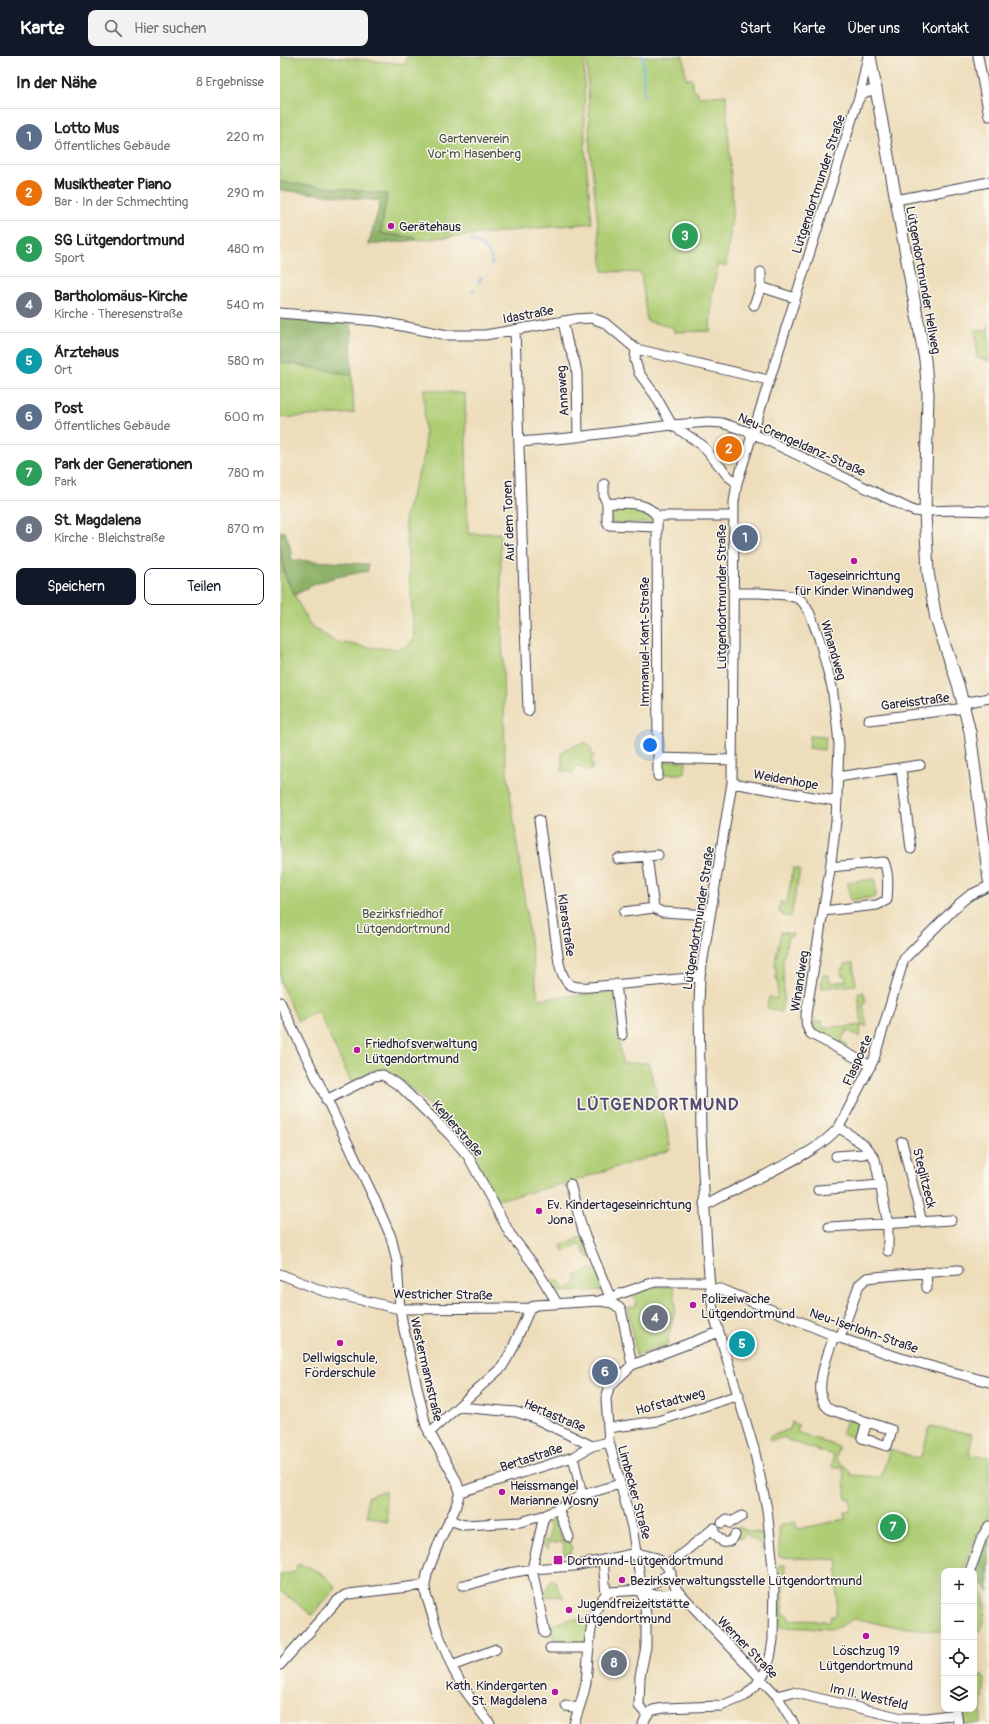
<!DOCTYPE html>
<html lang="de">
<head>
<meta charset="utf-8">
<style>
	:root { --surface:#fff; --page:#f2f2f2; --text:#202124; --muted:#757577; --line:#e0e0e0; --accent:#111827 }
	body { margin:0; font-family:Pangolin,sans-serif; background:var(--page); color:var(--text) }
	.controls { position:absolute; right:12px; bottom:12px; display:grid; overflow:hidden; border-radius:8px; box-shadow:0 4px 16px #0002 }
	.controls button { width:36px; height:36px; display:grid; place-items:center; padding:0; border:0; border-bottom:1px solid var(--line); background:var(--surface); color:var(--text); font:20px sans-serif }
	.you { position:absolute; left:370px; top:689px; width:14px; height:14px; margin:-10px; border:3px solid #fff; border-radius:50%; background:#1a73e8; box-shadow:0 0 0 6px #1a73e833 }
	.badge { display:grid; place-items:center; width:26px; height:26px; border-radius:50%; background:var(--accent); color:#fff; font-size:13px; font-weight:700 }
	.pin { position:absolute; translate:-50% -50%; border:2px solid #fff; box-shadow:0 1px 4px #0006 }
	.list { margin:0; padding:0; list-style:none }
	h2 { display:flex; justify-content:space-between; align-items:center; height:52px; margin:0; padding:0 16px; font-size:17px }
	h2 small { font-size:13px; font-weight:400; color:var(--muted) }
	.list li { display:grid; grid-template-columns:26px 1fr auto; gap:12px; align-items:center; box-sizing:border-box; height:56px; padding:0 16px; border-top:1px solid var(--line) }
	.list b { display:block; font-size:15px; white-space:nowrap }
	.list p { margin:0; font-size:13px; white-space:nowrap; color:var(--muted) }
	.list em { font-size:13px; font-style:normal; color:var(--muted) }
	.actions { display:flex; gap:8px; padding:12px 16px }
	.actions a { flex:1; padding:9px 0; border:1px solid var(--accent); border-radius:8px; text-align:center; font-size:14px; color:var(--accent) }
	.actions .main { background:var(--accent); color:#fff }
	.icon { flex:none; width:22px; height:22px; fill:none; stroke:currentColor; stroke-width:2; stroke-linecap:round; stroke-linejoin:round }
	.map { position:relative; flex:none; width:709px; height:1668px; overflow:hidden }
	header { display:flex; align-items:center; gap:24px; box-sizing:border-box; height:56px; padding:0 20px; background:var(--accent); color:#fff }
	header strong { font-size:19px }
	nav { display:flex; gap:22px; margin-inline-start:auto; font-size:14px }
	.search { width:280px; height:36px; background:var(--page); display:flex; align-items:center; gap:10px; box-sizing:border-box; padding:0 14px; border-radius:8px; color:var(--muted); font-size:15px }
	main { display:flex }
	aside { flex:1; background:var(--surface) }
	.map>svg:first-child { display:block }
</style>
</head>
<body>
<header>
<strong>Karte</strong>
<div class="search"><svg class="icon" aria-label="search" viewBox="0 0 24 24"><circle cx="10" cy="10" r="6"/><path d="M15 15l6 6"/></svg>Hier suchen</div>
<nav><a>Start</a><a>Karte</a><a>Über uns</a><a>Kontakt</a></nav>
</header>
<main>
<aside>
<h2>In der Nähe<small>8 Ergebnisse</small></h2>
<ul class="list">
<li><span class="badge" style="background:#5c6f8a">1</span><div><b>Lotto Mus</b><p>Öffentliches Gebäude</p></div><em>220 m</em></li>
<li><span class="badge" style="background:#e8710a">2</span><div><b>Musiktheater Piano</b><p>Bar · In der Schmechting</p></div><em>290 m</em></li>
<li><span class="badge" style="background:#2e9e5b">3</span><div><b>SG Lütgendortmund</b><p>Sport</p></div><em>480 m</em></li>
<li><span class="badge" style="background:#6b7280">4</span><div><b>Bartholomäus-Kirche</b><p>Kirche · Theresenstraße</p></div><em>540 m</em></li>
<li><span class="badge" style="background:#0f9aa8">5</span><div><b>Ärztehaus</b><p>Ort</p></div><em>580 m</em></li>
<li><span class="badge" style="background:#5c6f8a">6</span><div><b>Post</b><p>Öffentliches Gebäude</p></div><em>600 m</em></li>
<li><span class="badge" style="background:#2e9e5b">7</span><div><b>Park der Generationen</b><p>Park</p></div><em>780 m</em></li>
<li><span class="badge" style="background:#6b7280">8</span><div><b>St. Magdalena</b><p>Kirche · Bleichstraße</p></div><em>870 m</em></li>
</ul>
<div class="actions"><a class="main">Speichern</a><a>Teilen</a></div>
</aside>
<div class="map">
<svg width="709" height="1668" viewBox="0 0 709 1668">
	<rect width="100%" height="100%" fill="#fbf7ec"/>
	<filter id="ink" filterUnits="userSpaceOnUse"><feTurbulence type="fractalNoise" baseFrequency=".025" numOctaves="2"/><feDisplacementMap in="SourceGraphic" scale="8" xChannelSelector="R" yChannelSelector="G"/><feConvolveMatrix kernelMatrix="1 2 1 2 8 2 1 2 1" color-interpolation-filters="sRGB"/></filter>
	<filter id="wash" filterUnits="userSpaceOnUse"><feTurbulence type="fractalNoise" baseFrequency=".012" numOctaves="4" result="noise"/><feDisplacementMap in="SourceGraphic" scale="16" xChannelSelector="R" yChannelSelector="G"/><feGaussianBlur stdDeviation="0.9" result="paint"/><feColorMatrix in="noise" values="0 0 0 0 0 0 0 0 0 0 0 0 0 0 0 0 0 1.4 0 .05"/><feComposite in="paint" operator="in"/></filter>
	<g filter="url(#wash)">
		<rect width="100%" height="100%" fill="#edddba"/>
		<!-- green -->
		<path fill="#afcd74" stroke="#687858" d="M0 0H45L126 8 127 0H304L305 94 312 167 137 184V182L101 177 107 138 0 126Z
			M307 0H403L406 23H412L413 33 418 37V41L446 39 453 152 446 210 438 209 432 239 430 275 394 276V272L367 265 361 217 323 215 310 93Z
			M709 268V305L697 302 696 273 707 275Z
			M0 306 72 319 74 357 0 362Z
			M144 333 185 338 188 478 220 477 225 699 258 943 333 936 342 1007H368L385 1065 391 1094 290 1126 218 1144 192 1098 144 1044 125 1027 111 1017 96 1014 71 1026 38 955 18 965 0 926V489L4 519 30 569 54 585 86 591 118 593 129 590 134 582 125 460 145 396Z
			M360 450 373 460V467H331L330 451Z
			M530 680 546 681 544 694 529 692Z
			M306 686 312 694 311 696 314 700 311 704 313 710 312 714 305 715 298 710 295 711 292 717 281 714 283 711C281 697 278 695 294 690 298 689 301 687 306 686Z
			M382 705H406L405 717 403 718H382Z
			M513 812 520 813 511 861 503 860V857H499L500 846 507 847Z
			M595 823 596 841 570 844 568 826Z
			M501 876 513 878 512 880H509L508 882 503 903 504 941 501 956 487 952 489 941 497 943 498 924 496 923 495 906Z
			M573 907 576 929 541 932 543 919H549L550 927 566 925 565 919 562 920 561 913H565L564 908Z
			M584 936 586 947 583 948 587 970H582L578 937Z
			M542 965 543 972 560 970 567 971 581 969 580 981 567 974 561 985 567 988 566 991 560 987 559 988 537 976 532 966Z
			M303 1179 311 1201 308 1202 299 1187 284 1196 281 1190Z
			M310 1214H317L326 1234 277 1236 271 1226 277 1223 284 1234 297 1227 295 1220Z
			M376 1230 394 1231 395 1253 387 1289 356 1300 348 1252 356 1250V1246L353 1240 356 1237Z
			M568 1362 580 1366 581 1370 577 1383 562 1377Z
			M512 1366 519 1369 517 1376 559 1391 556 1403 568 1413 571 1419 601 1421 610 1393 640 1403 650 1370 692 1378 689 1399 709 1401V1460L693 1487 683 1515H664V1576L604 1569 575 1562 555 1573 500 1571 499 1509H505L503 1558 508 1559 509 1564 550 1565 551 1560H556L558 1504 499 1501V1470L515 1466 518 1473 566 1463 565 1456H570L571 1443H566L563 1411H552L553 1399 507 1384 506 1381 490 1385 489 1381 510 1373Z
			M105 1434 107 1466 87 1460V1441Z
			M271 1461H274L280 1466 275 1469 282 1485 289 1482 292 1492 290 1497 284 1499 283 1486 267 1488 268 1494 262 1489 263 1485 268 1486 270 1468 266 1467V1464Z
			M459 1471 468 1475 481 1477 485 1485V1493H480L482 1490 466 1478 461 1483 457 1480 456 1473Z
			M17 1509C29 1508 49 1521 56 1532L32 1559 0 1534V1519L16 1516Z
			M272 1524 276 1526 277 1531 284 1541 266 1540 265 1545 263 1547 262 1539Z
			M694 1526C709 1537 705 1558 701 1575L694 1573Z
			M289 1563 310 1564 306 1589 276 1588 269 1570Z
			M702 1618 705 1624 700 1668H684L682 1657 685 1653H694V1643L696 1641 699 1620Z"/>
		<!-- forest -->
		<path fill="#8bb066" stroke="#566950" d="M0 126 107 138 101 177 137 182V184L88 189 101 145 0 134Z
			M0 262 71 268 72 319 0 306Z
			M0 475 5 476 10 490 12 504 88 508V515L56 521 35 528 15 539C2 519 0 498 0 475Z
			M709 1483V1536C705 1530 700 1527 696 1521 692 1514 705 1491 709 1483Z"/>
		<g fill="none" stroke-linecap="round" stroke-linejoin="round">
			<!-- stream -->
			<path stroke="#6db3e4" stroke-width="2" d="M363 0 364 41
				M190 184C202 189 212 194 212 209
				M198 227 202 221
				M192 235 194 234"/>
		</g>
	</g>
	<g filter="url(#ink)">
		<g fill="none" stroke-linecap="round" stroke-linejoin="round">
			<defs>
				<path id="minor" d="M698 0 709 60
					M579 42 588 0
					M616 144 709 126
					M481 216V231L515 242
					M474 249 481 231
					M0 257 97 265 167 279H205L296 263 312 262 325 267 356 293 488 324
					M283 265 287 285 295 306 297 317 298 381
					M235 274 248 655
					M356 293 355 304 359 317 375 339 392 369 422 389 448 420 457 427
					M239 386 288 382 392 369 429 366 442 367 472 377 634 455 645 456
					M324 428V441L327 447
					M645 455 679 454 709 455
					M377 460H454
					M377 471 329 469 327 465V447C345 448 365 444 377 460L378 720
					M454 537H480L506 539 517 542 523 546 530 558 539 582 552 631 557 668 559 689 556 765 550 814 526 958C526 966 526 972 531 978L591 1010
					M684 647 709 642
					M589 664 685 652
					M378 702 452 704
					M621 713 631 793
					M557 721 640 709
					M452 727 556 745
					M259 764 279 907C284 927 288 933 310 931L420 921
					M378 799 367 800 374 852 382 856 430 859
					M338 803 367 800
					M543 855 597 849 607 844C608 832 609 817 604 806L550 811
					M344 856 374 852
					M336 928 342 979
					M0 946 94 1142 111 1181 117 1206 120 1253 124 1274 146 1370 176 1424 180 1436 175 1453 160 1484 147 1518 145 1529 146 1539 158 1577 173 1613 184 1633 210 1668
					M46 1044 94 1020 103 1019 121 1031 169 1078 188 1100 230 1178 254 1209 277 1247
					M559 1071 584 1089 595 1103 608 1168V1195
					M622 1086 642 1166
					M556 1100 584 1098 590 1095
					M290 1128 303 1175 330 1241
					M538 1134 601 1129
					M424 1148 430 1147C448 1137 466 1128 485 1119 511 1105 539 1094 559 1071L594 1003 624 903 680 847 690 839 709 830
					M549 1171 671 1164
					M646 1216 647 1232
					M0 1218 43 1235 120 1253 250 1252 256 1249 319 1245 375 1226H429
					M430 1233H441L560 1282 621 1302 709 1326
					M320 1245 332 1247 341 1253 352 1309
					M554 1280C548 1298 529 1342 551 1354L612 1374 607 1390 582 1382 587 1366
					M560 1282 579 1229 587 1222 595 1221 678 1214
					M179 1351 236 1356 252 1361 312 1390
					M328 1372 378 1365 459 1339
					M149 1377 222 1311 232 1294 250 1252
					M293 1401 302 1439
					M180 1436 293 1401 312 1390 329 1386
					M278 1452 289 1481
					M169 1464 184 1469 240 1466 266 1459 302 1439 340 1428
					M442 1467 447 1463 450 1467 462 1460
					M432 1474 443 1486C449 1487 452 1485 455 1479
					M323 1504 326 1539
					M387 1510 434 1472
					M690 1515 702 1481 709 1470
					M183 1529H188L229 1517 252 1513 294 1510 357 1497 377 1502 387 1510 398 1537
					M362 1539 400 1537 497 1640 514 1668
					M265 1577 252 1513 263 1464 266 1459
					M270 1592H309
					M0 1609 57 1545 65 1539 69 1538 145 1529
					M172 1610 216 1593
					M497 1640 512 1636 622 1662H647L676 1658
					M286 1650 299 1652
					M676 1653 678 1668
					M367 1659 359 1650 360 1620 366 1591V1559L352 1471 329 1386 326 1343 329 1332 336 1324 352 1309 439 1276
					M294 1668C298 1654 304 1640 306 1626 309 1601 307 1552 329 1536L362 1534 391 1517
					M363 1668 367 1659 373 1654 384 1652 441 1650 465 1640 476 1629 485 1616 490 1602 493 1584 494 1522 487 1453 474 1393 435 1263 431 1242 427 1194 421 1077 419 949 420 921 452 727 454 446 457 427 577 47C581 37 585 35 596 34"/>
				<path id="major" d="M590 0 645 304 648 338 645 456 648 516 656 563 678 628 690 676 709 824"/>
			</defs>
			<!-- minor casing -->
			<use href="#minor" stroke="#403e4e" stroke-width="11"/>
			<!-- major casing -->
			<use href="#major" stroke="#403e4e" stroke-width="13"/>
			<!-- minor -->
			<use href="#minor" stroke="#fff" stroke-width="9"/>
			<!-- major -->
			<use href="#major" stroke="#fff" stroke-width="11"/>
		</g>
	</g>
	<!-- markers -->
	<g fill="#b5179e" stroke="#fbf7ec" stroke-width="1.5">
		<circle cx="111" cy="170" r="4"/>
		<circle cx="574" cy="505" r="4"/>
		<circle cx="77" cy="994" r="4"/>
		<circle cx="259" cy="1155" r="4"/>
		<circle cx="413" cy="1249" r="4"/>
		<circle cx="60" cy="1287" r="4"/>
		<circle cx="222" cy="1436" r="4"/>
		<rect x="273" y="1499" width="10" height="10" rx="2"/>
		<circle cx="342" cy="1524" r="4"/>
		<circle cx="289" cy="1554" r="4"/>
		<circle cx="586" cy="1580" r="4"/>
		<circle cx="275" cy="1636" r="4"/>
	</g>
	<g text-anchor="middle" stroke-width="3" stroke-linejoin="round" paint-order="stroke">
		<!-- park labels -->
		<g font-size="13" fill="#4c554c" stroke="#fbf7ec">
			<text x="194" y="87">Gartenverein<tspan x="194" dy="15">Vor'm Hasenberg</tspan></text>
			<text x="123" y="862">Bezirksfriedhof<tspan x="123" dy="15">Lütgendortmund</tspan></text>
		</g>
		<!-- street labels -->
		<g font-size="13" fill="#22223b" stroke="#fbf7ec">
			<text transform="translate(538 128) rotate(-72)" y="5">Lütgendortmunder Straße</text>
			<text transform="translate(644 224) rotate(80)" y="5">Lütgendortmunder Hellweg</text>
			<text transform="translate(248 258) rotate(-10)" y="5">Idastraße</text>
			<text transform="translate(282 335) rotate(-94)" y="5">Annaweg</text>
			<text transform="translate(522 388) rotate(24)" y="5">Neu-Crengeldanz-Straße</text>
			<text transform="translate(228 465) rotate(-92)" y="5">Auf dem Toren</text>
			<text transform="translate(441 541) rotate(-90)" y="5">Lütgendortmunder Straße</text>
			<text transform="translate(364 586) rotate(-90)" y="5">Immanuel-Kant-Straße</text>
			<text transform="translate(554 594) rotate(74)" y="5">Winandweg</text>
			<text transform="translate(635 645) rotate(-7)" y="5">Gareisstraße</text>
			<text transform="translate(506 723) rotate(10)" y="5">Weidenhope</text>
			<text transform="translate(418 862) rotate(-81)" y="5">Lütgendortmunder Straße</text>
			<text transform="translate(287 869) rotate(82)" y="5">Klarastraße</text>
			<text transform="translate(519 925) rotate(-81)" y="5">Winandweg</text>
			<text transform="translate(577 1004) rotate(-66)" y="5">Flaspoete</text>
			<text transform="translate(178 1072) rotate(49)" y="5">Keplerstraße</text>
			<text transform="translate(645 1122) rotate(76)" y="5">Steglitzeck</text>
			<text transform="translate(163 1238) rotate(1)" y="5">Westricher Straße</text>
			<text transform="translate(584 1274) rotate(19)" y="5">Neu-Iserlohn-Straße</text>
			<text transform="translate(147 1313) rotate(77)" y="5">Westermannstraße</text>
			<text transform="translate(390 1345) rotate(-15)" y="5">Hofstadtweg</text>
			<text transform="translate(275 1359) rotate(23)" y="5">Hertastraße</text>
			<text transform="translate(251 1401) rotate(-18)" y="5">Bertastraße</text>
			<text transform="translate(355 1436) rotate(75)" y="5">Limbecker Straße</text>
			<text transform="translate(468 1591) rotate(46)" y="5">Werner Straße</text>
			<text transform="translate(589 1640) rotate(13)" y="5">Im II. Westfeld</text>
		</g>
		<!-- poi labels -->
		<g font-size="13" fill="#22223b" stroke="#fbf7ec" text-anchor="start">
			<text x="119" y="175">Gerätehaus</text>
			<text x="574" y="524" text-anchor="middle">Tageseinrichtung<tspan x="574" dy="15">für Kinder Winandweg</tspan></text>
			<text x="85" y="992">Friedhofsverwaltung<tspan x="85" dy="15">Lütgendortmund</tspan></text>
			<text x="267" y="1153">Ev. Kindertageseinrichtung<tspan x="267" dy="15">Jona</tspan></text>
			<text x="421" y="1247">Polizeiwache<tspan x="421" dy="15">Lütgendortmund</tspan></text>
			<text x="60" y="1306" text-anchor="middle">Dellwigschule,<tspan x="60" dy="15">Förderschule</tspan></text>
			<text x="230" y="1434">Heissmangel<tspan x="230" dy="15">Marianne Wosny</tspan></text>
			<text x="287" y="1509">Dortmund-Lütgendortmund</text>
			<text x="350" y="1529">Bezirksverwaltungsstelle Lütgendortmund</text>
			<text x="297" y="1552">Jugendfreizeitstätte<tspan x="297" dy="15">Lütgendortmund</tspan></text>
			<text x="586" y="1599" text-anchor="middle">Löschzug 19<tspan x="586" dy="15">Lütgendortmund</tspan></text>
			<text x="267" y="1634" text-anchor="end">Kath. Kindergarten<tspan x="267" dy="15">St. Magdalena</tspan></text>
		</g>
		<!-- district labels -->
		<g font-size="17" font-weight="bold" letter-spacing="1" fill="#524d73" stroke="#fbf7ec">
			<text x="378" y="1054">LÜTGENDORTMUND</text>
		</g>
	</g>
</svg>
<div class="controls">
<button>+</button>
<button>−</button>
<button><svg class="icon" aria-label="locate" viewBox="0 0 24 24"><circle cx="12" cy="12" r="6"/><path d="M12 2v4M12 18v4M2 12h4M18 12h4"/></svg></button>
<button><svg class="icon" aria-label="layers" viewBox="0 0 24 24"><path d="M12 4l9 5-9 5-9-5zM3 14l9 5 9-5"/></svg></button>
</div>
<div class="you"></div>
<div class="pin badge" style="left:465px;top:482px;background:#5c6f8a">1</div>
<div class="pin badge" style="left:449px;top:393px;background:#e8710a">2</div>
<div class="pin badge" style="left:405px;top:180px;background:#2e9e5b">3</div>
<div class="pin badge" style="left:375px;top:1262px;background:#6b7280">4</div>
<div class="pin badge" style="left:462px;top:1288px;background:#0f9aa8">5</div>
<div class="pin badge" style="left:325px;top:1316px;background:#5c6f8a">6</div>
<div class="pin badge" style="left:613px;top:1471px;background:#2e9e5b">7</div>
<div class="pin badge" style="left:334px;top:1607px;background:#6b7280">8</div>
</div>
</main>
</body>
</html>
